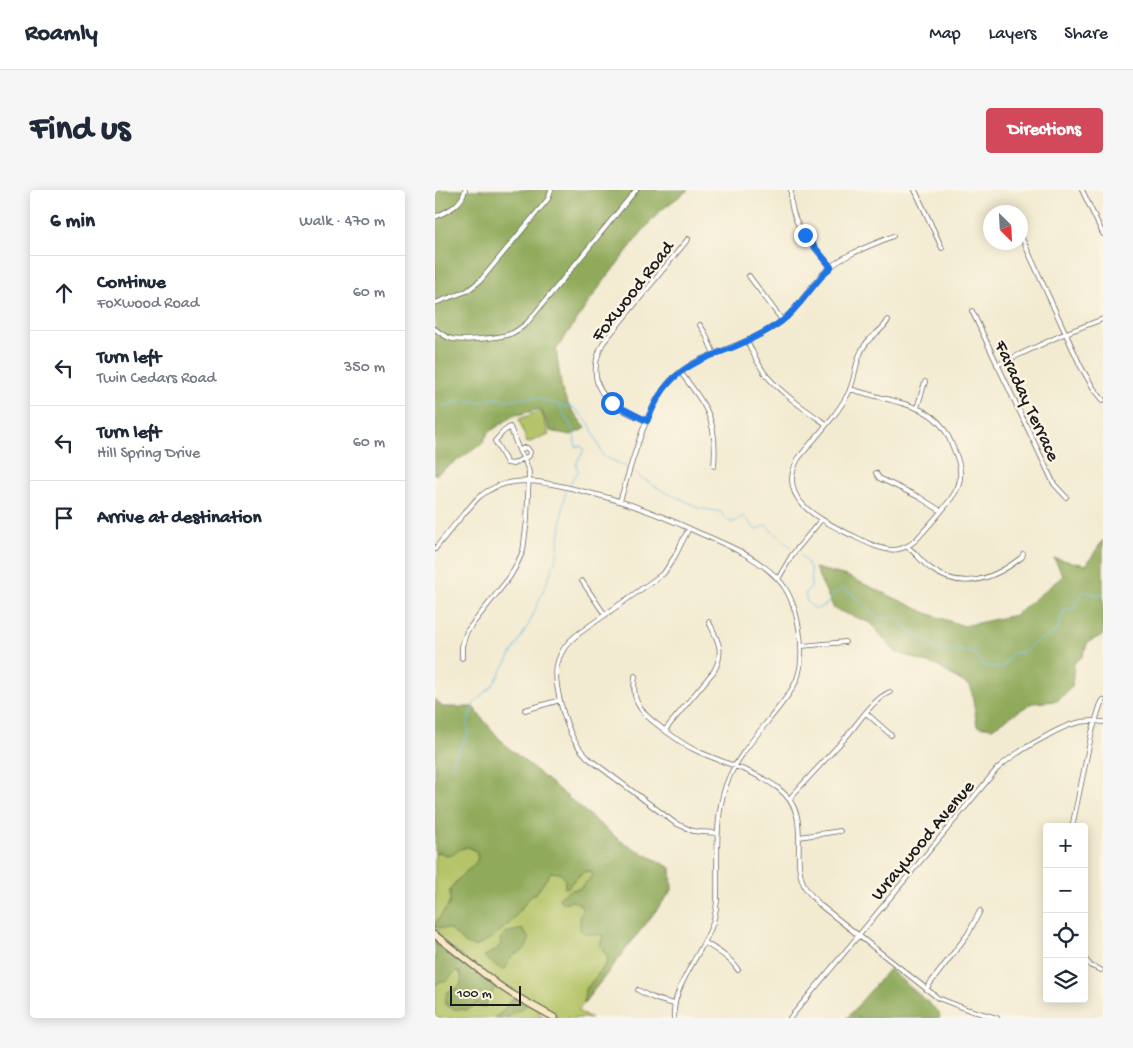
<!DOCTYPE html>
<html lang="en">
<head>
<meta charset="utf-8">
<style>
	:root { --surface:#fff; --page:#f6f6f7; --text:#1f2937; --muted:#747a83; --line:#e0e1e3; --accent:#d1495b }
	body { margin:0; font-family:"Gochi Hand",sans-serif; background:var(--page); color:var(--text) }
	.controls { position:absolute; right:15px; bottom:15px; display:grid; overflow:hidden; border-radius:5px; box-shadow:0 2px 12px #0003 }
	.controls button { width:45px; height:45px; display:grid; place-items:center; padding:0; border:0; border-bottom:1px solid var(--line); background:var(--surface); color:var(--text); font:25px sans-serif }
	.compass { position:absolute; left:548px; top:15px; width:45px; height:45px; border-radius:50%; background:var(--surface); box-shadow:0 2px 12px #0003; rotate:156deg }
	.scale { position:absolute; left:15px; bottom:12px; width:71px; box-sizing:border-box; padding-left:5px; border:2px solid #1c1c1c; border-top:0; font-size:14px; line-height:18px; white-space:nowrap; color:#1c1c1c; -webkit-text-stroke:4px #fcf5e5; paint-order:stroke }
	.stop { position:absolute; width:15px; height:15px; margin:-11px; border:4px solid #1a73e8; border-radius:50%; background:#fff }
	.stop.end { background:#1a73e8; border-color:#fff; box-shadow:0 1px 5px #0008 }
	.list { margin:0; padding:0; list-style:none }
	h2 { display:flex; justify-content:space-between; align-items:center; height:65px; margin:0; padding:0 20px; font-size:21px }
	h2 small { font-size:16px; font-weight:400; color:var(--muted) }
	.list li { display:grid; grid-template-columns:32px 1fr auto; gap:15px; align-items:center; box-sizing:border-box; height:75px; padding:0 20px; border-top:1px solid var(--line) }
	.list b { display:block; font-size:19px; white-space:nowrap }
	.list p { margin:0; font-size:16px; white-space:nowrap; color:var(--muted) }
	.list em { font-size:16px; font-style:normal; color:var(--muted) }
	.icon { flex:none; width:28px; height:28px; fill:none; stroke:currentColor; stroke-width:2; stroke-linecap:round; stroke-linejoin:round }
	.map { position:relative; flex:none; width:668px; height:828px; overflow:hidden; border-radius:5px }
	header { display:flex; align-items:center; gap:30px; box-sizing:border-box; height:70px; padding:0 25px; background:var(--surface); border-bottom:1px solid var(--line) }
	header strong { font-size:24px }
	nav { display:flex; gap:28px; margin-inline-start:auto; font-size:18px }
	.intro { display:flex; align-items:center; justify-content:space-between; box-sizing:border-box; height:120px; padding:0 30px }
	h1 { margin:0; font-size:35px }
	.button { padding:12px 22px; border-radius:5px; background:var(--accent); color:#fff; font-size:18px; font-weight:700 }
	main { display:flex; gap:30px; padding:0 30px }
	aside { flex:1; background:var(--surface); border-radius:5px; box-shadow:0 2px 12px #0003 }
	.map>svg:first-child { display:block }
</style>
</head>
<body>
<header>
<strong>Roamly</strong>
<nav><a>Map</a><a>Layers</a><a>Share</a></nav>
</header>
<div class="intro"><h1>Find us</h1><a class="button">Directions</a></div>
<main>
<aside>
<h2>6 min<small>Walk · 470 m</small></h2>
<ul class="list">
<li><svg class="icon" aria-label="ahead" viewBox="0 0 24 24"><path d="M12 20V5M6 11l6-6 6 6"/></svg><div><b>Continue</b><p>Foxwood Road</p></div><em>60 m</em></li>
<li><svg class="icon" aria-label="left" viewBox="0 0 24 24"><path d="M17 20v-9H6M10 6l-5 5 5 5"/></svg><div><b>Turn left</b><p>Twin Cedars Road</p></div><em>350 m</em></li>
<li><svg class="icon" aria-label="left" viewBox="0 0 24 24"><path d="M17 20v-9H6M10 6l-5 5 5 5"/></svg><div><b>Turn left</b><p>Hill Spring Drive</p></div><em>60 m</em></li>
<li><svg class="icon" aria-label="arrive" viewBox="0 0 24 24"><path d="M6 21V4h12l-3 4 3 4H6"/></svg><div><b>Arrive at destination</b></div></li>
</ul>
</aside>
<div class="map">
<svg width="668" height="828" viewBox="0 0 668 828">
	<rect width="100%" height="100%" fill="#fcf5e5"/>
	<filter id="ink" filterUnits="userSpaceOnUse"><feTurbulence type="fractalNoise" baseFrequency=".02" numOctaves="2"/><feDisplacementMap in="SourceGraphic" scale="10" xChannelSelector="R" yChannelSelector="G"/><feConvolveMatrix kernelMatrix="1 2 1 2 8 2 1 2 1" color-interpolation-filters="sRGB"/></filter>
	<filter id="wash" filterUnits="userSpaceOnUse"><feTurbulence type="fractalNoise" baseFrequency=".0096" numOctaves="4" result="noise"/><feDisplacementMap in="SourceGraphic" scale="20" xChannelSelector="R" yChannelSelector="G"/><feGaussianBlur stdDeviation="1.12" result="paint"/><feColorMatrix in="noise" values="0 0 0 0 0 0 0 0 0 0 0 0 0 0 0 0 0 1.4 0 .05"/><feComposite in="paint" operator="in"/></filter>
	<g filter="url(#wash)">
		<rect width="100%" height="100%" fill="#f3ebd1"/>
		<!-- green -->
		<path fill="#b5c467" stroke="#687042" d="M106 221 114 245 92 253 84 229Z
			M32 657C40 659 46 666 40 674 34 682 19 690 15 700 14 703 16 708 15 711 13 718 6 725 2 731L76 732 94 708 102 702 116 682 125 683 130 690V698L148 682 156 681 158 685C149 696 147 698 133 701L127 713 138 711 145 714 148 719 145 725 159 745 167 744 169 762 173 766 171 774 150 800 149 813 143 821 156 828H120L102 819 108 828H0V796L2 794 21 781 25 782C29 791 25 799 15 801L10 814C20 820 29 820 41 815L42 812 45 817 62 794 0 745V664L5 662 12 666 25 659Z"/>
		<!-- forest -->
		<path fill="#90aa5c" stroke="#56633c" d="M0 0H253L225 21 206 43 163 99 121 160 127 201 135 218 151 238 136 245 115 241 106 219 78 226 53 243 47 254 0 285Z
			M668 350V445L653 452 647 467 639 473 637 497 622 511 597 513 557 538 542 536 536 497 502 476 460 462 436 433 399 419 380 378 412 386 494 424 529 436 580 425 628 386 619 368 651 375Z
			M0 508 7 517H38L68 553 184 650 236 678 237 700 149 813 150 800 171 775 173 767 169 762 165 755 168 747 167 744C159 745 152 746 145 740V725L148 719 145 714 138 711 126 713 124 708 133 701 145 699 158 685 156 681 148 682 136 693 134 697 130 698V690L125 683 116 682 102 702 94 708 76 732 56 748 40 757 31 754 14 739 0 737 2 731 15 713V699L28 684 39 675 43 669 42 663 38 659 33 657 25 659 18 665 12 666 5 662 0 664Z
			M88 739 94 749C92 758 88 763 79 764L74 770 71 778 67 780C63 777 51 769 49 766L61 760 66 754 65 750 70 743Z
			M0 745 62 794 49 817H45L42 812 41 815 35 818 33 820 19 819 10 814 12 802C23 799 30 795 25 782L21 781 11 792C6 791 3 792 0 796Z
			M454 779 504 822 505 828H412Z
			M82 807 93 813 87 819 79 822 74 826 69 828H59L67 822 76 810Z"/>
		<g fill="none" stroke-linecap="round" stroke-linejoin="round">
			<!-- stream -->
			<path stroke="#6cbfe8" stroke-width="1" d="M124 216 139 241C140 247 139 251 141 257L146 256 149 260 141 274C145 286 143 280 138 288 137 290 136 293 135 295
				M8 217 24 210H32L42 212 52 211 58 208 71 210 83 208H103L131 217 139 218 154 233 168 266 192 277
				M199 281 205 287 231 303 249 310 264 318 286 322C294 334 297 335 308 326L321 340 331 335 342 346 358 359
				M365 364C377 378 377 379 376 398L370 403 372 412 381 419 391 415 398 405 408 398 419 406 444 428 453 429 459 424 470 437 488 450 504 460 522 459 540 464 548 476 567 478 578 463 590 462 597 454 622 441 630 418 640 419 641 412 650 401 661 405 668 403
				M16 576 21 564 29 551 34 541 32 535 39 513 58 495 95 432 116 382 122 365 129 309 131 302"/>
		</g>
	</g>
	<g filter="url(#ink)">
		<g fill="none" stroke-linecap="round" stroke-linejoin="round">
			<defs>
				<path id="street" d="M356 0C353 33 376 53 396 77
					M480 0 507 58
					M647 0 668 44
					M0 27C13 21 27 15 30 0
					M586 46 646 177 659 199 668 210
					M314 86 347 130
					M0 113 32 101 45 91 113 9 116 0
					M537 121 619 294 631 307
					M265 135 270 143 279 164
					M0 139C5 143 10 147 17 149 28 151 65 148 75 144 81 142 87 137 92 133L201 0
					M312 151C318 162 323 175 331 185 347 204 371 220 391 234
					M562 175 631 143 668 129
					M245 182C272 215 283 232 279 276
					M415 199C429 203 442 207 456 210 475 216 493 219 506 235 513 243 516 253 520 262 525 274 528 287 522 299 514 315 493 336 481 350 474 356 467 360 457 360 442 359 427 350 414 344 384 329 341 309 363 269 379 248 402 226 414 202 421 187 420 168 430 155 436 145 448 141 453 130
					M482 218 490 192
					M212 231C201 226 187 221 177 213 157 198 157 174 168 153L253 49
					M441 283 444 288 484 307 506 321
					M185 311C196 277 209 222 232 195 242 183 255 174 269 168 296 157 325 148 348 130 365 116 375 96 391 81 409 64 435 56 458 46
					M254 338 240 366 229 383 143 444C132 452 125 462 122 475 118 494 130 533 139 550 143 557 148 563 153 568L240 633 258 641 266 642 283 643
					M472 357C481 362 486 372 495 378 527 402 559 389 587 367L588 364
					M0 359C10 346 21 333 31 321 36 317 39 311 44 307 78 278 125 296 163 305 198 314 230 327 262 342 290 354 321 366 343 389 363 410 372 462 362 489 358 500 351 508 344 517 325 542 302 565 291 595 279 629 283 674 282 711 281 720 280 729 276 738 266 764 236 799 239 828
					M343 389 357 365 386 330
					M147 391 170 425
					M367 456 410 452
					M27 468V456L32 441 74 388 80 378 88 361 92 330 94 282 89 268 94 266 95 262 92 258C88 257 86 259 85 263L89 268 78 274 72 273 60 251 68 242 75 237 85 263
					M200 486C199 494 198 503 202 512 207 524 218 531 228 539 238 546 248 555 260 560 287 573 319 580 343 598 380 627 353 664 370 697 374 704 380 709 385 715L503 808 534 820 562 828
					M90 520 125 510
					M431 523 456 545
					M230 540 279 481C290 461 283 451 274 432
					M354 609C373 588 393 567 412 546 424 532 438 509 455 502
					M637 637 657 542 665 516 668 510
					M364 647 405 641
					M269 752C281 760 295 767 303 780
					M649 768 656 776 666 780
					M491 799 533 744 545 721
					M203 800C215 808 226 811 240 814
					M355 828 562 579C576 566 591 557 608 548 627 537 645 528 668 532"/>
				<path id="secondary" d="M0 745 62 794 77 804 120 828"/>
			</defs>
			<!-- street casing -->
			<use href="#street" stroke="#67645b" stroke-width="5.5"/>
			<!-- secondary casing -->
			<use href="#secondary" stroke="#67645b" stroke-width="8"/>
			<!-- street -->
			<use href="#street" stroke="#fff" stroke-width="4"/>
			<!-- secondary -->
			<use href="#secondary" stroke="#f8e8c3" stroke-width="5.5"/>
		</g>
	</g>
	<g fill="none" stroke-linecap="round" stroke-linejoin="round" filter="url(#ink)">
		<!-- route -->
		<path stroke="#1a73e8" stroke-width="6" d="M177 213 212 231C218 218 223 205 233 194 250 174 275 166 299 157 315 150 333 141 347 131 366 116 378 93 396 77L370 45"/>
	</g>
	<g text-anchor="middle" stroke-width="5" stroke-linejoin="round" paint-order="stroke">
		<!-- street labels -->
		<g font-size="19" fill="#1c1c1c" stroke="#fcf5e5">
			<text transform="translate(196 100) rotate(-52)" y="7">Foxwood Road</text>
			<text transform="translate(594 210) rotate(65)" y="7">Faraday Terrace</text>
			<text transform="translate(486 649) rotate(-50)" y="7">Wraywood Avenue</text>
		</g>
	</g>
</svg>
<div class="controls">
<button>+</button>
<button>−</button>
<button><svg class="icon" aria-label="locate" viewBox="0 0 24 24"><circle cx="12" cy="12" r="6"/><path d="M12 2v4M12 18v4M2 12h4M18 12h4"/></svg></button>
<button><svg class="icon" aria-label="layers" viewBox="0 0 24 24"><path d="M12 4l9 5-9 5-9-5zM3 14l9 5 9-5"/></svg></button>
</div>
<svg class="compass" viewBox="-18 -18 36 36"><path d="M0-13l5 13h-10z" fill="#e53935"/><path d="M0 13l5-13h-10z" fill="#747a83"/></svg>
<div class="scale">100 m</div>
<div class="stop" style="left:177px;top:213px"></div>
<div class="stop end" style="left:370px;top:45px"></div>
</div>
</main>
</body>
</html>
